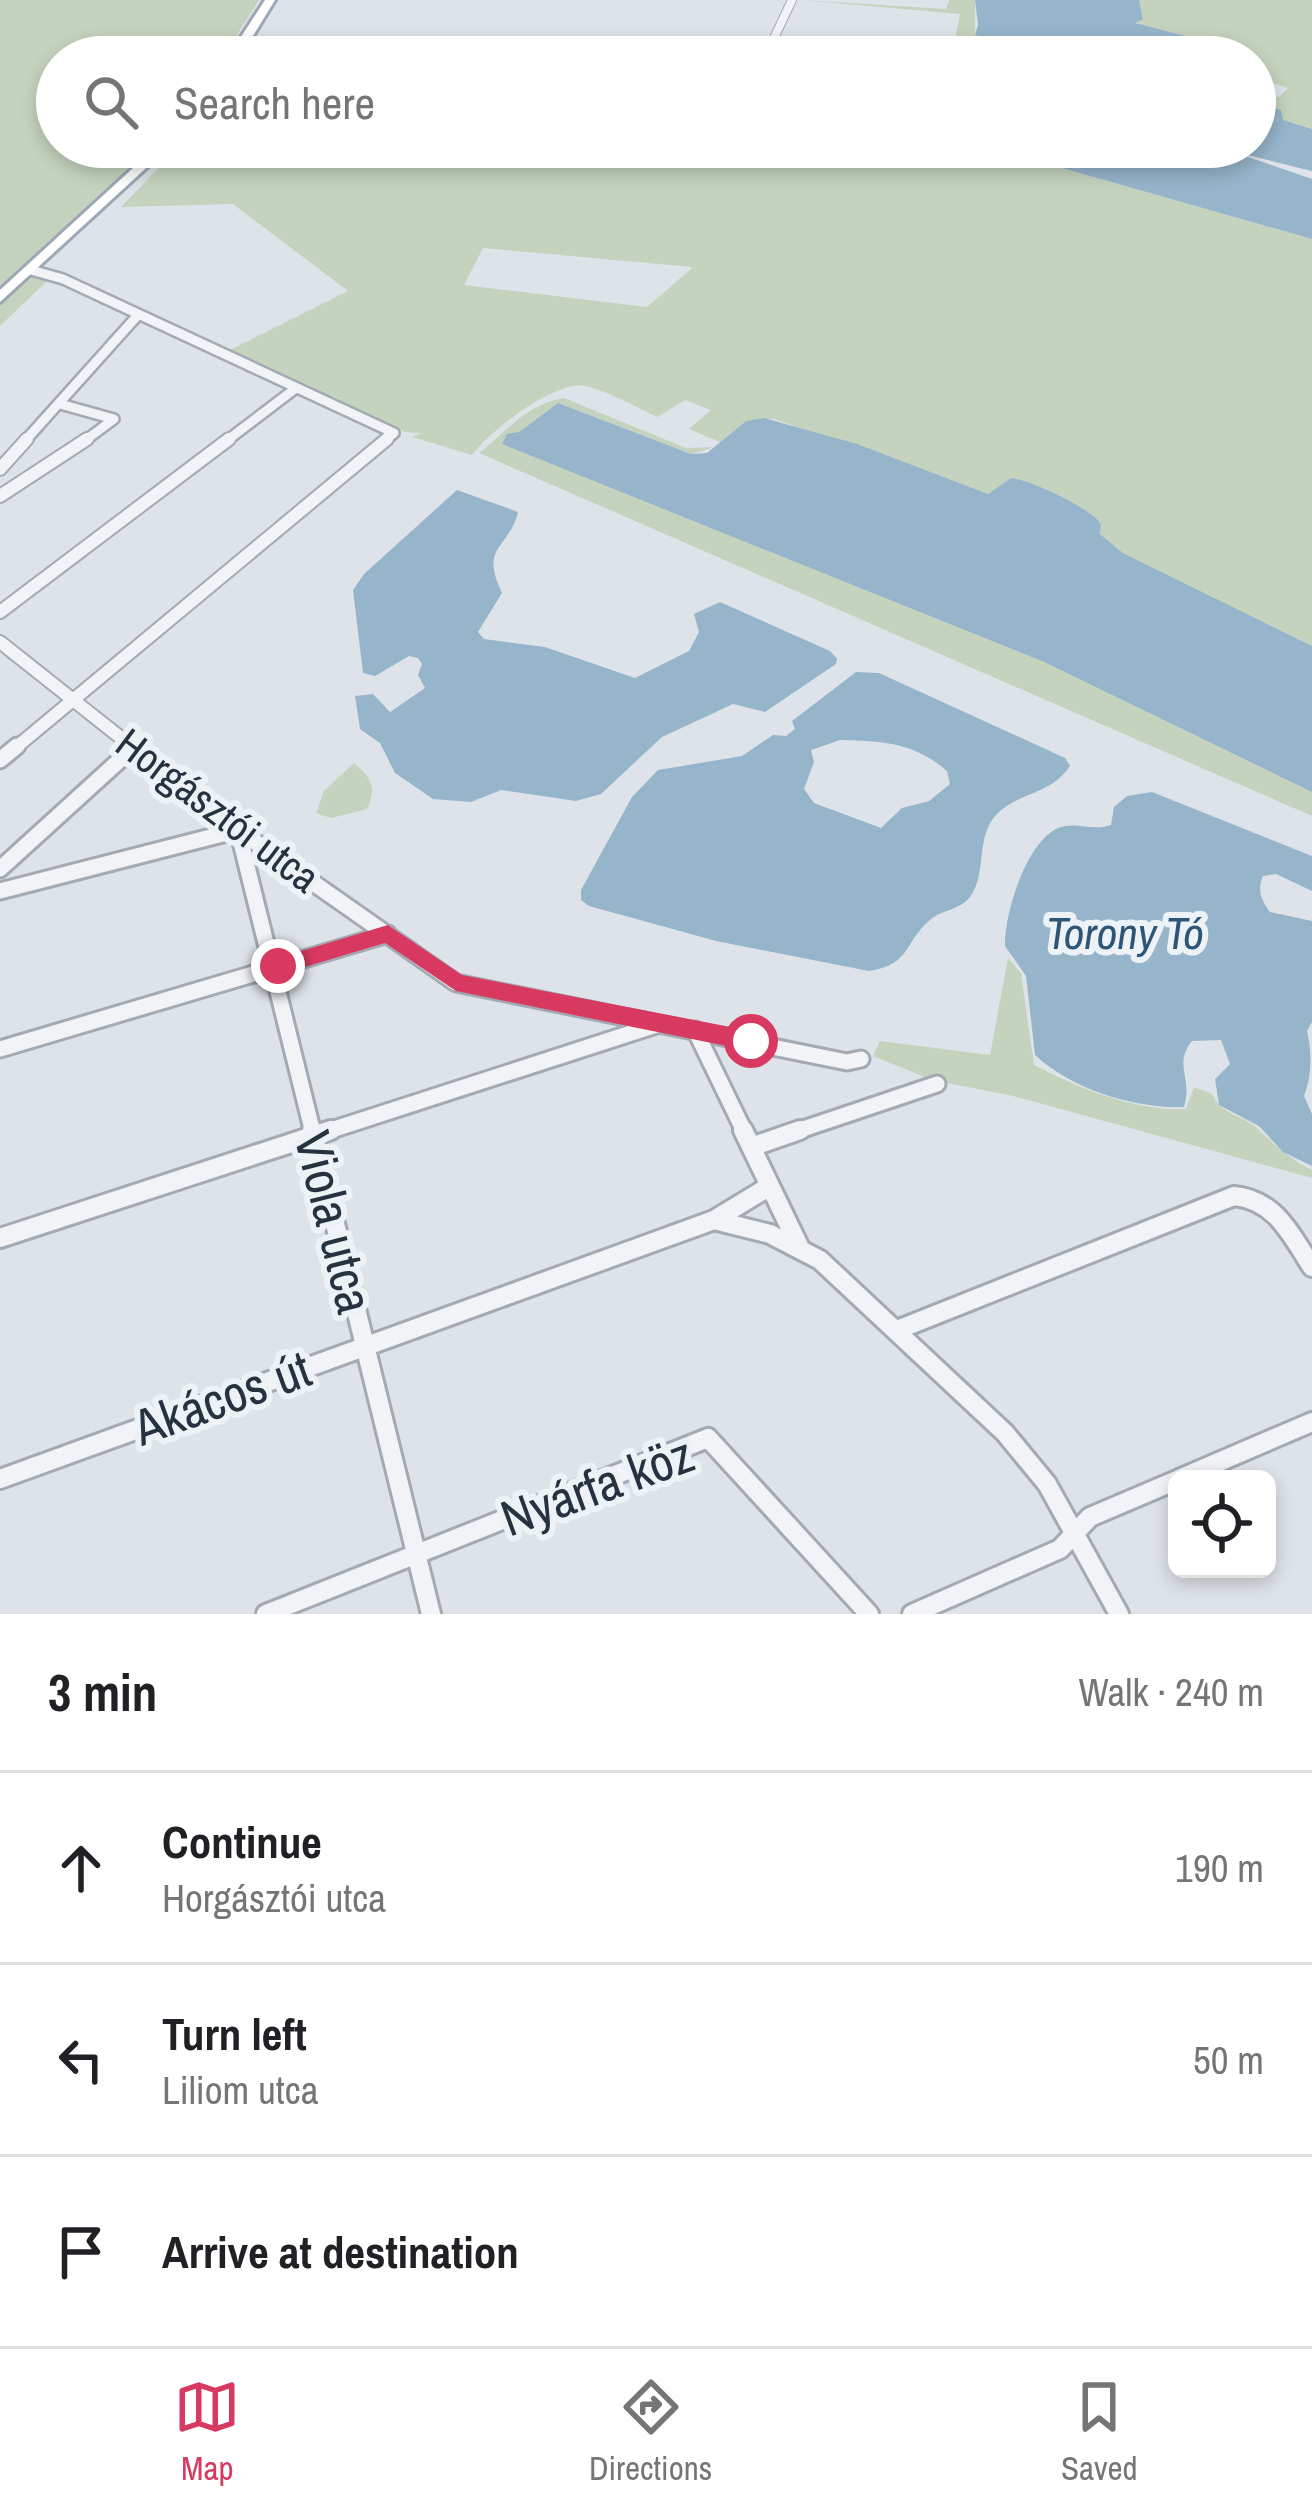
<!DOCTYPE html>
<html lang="en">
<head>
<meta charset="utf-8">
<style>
	:root { --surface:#fff; --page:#f6f6f6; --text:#202124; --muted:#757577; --line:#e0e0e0; --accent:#d73960 }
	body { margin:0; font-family:"Archivo Narrow",sans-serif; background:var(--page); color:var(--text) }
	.controls { position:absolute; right:36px; bottom:36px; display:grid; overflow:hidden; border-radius:18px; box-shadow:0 6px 18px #0003 }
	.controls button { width:108px; height:108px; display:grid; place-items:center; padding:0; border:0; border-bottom:3px solid var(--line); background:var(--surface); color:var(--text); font:60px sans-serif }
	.stop { position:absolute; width:36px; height:36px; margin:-27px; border:9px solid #d73960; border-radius:50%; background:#fff }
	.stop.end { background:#d73960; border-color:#fff; box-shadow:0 3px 12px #0008 }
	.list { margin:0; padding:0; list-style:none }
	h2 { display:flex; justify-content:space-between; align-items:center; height:156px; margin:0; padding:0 48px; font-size:51px }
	h2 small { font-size:39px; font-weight:400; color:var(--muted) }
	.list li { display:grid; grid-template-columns:78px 1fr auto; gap:36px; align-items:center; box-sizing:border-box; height:192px; padding:0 48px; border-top:3px solid var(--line) }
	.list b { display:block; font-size:45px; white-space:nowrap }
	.list p { margin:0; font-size:39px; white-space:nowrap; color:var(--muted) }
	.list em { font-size:39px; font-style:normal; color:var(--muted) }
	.icon { flex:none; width:66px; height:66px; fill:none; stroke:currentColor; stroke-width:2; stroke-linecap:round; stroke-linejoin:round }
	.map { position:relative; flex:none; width:1312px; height:1614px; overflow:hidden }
	.search { position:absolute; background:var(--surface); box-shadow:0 6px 18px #0003; left:36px; right:36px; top:36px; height:132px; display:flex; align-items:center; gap:30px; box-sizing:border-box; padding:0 42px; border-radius:66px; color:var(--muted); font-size:45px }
	.sheet { height:732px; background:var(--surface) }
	nav { display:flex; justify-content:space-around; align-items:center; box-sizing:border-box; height:168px; border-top:3px solid var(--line); background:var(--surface); font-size:33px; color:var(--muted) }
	nav a { display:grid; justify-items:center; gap:6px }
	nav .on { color:var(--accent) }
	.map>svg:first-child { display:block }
</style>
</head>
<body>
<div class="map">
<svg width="1312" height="1614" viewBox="0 0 1312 1614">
	<rect width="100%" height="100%" fill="#dee3e9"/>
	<!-- green -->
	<path fill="#c5d3be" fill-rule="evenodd" d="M0 0H259L223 57H57V147H153L16 273 47 281 0 326Z
		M801 0 946 9 949 0H975V34L1074 57H989L986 49 956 35 960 14Z
		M1139 0H1312V129L1283 120 1269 105 1255 102V93L1279 97 1288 88 1255 78V57H1208L1210 48 1133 22 1143 18Z
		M179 147H987L1312 239V646L1123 553 1100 534 1101 524C1092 509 1030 479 1011 478L988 494 774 419 746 421 720 442 689 429 711 410 685 400 657 417C635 407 609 391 585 386 555 380 490 431 472 455L412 437 422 433 405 432 228 351 348 291 233 204 121 207ZM483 248 691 267 692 268 647 307 464 285Z
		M564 398 686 448 715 447 691 454 558 403 503 444 1044 662 1312 792V816L479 453C506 432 526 404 564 398Z
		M354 763C372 779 377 787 367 809L331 818 316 813 324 791Z
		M1008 958 1021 973 1034 1065C1081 1089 1134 1111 1186 1109L1194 1087 1212 1094C1222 1116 1242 1114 1258 1129 1276 1146 1289 1158 1312 1170V1178L1013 1096 932 1080 873 1056 880 1041 990 1055Z"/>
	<!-- water -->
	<path fill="#96b5cb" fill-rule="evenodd" d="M975 0H1139L1143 19 1135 23 1197 39 1211 48 1208 57H1074L975 35 978 25Z
		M1255 102 1281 110 1283 120 1312 129V171L1231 151 1312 179V239L988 147H1255Z
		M558 403 691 454 707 453 746 421 764 418 857 444 988 494 1011 478C1030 479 1092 509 1101 524L1100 534 1123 553 1312 646V792L1044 662 502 444 507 434 519 432Z
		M457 490 518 512C509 550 479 544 502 593L478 632 484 639 545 647 635 678 689 651 699 632 694 614 720 602 830 651 837 659 836 664 765 712 733 704 662 737 601 794 576 801 501 790 471 802 433 799 395 773 380 743 360 729 355 696 373 694 390 712 425 688 418 675 422 664 418 658 409 656 375 676 363 673 353 590 364 574Z
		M856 672 879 673 1065 758 1070 766C1052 793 1023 792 1000 811 973 835 989 871 970 897 960 910 941 910 930 920 903 943 912 964 869 971L716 941 589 906 581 900V890L632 797 658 770 742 756 773 735 786 736 795 729 792 721ZM840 740C881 741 914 742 947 771L950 784 929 801 902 808 881 828 814 803 804 789 814 762 811 750Z
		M1152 792 1312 856V891L1276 874 1263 876C1257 891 1261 899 1270 912L1312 921V1022L1307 1031C1312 1052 1312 1076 1304 1096L1312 1114V1166L1283 1152 1259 1126 1219 1105 1215 1079 1230 1064 1221 1040 1192 1041C1173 1064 1193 1078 1184 1107 1135 1109 1071 1089 1035 1055L1026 976 1005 946C1004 914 1026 844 1056 829 1075 820 1092 832 1111 825L1114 807 1127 796Z"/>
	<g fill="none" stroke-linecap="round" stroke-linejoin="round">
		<defs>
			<path id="minor-far4" d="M765 57 792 0"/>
			<path id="minor-far3" d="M31 270 63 279 394 433 383 442
				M60 404 114 419 83 442
				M24 442 138 315
				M225 442 296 388"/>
			<path id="minor-far2" d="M0 469 27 439
				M0 496 87 439
				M0 612 229 439
				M0 642 135 749
				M14 749 387 439"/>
			<path id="minor-far1" d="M131 746 238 830 456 983 847 1062 861 1059
				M0 760 17 746
				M238 830 313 1133
				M0 869 133 748
				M0 891 238 830
				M695 1030 745 1133
				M0 1049 388 934
				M322 1133 656 1025
				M791 1133 937 1084"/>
			<path id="minor" d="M312 1130 431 1614
				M743 1130 799 1246
				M751 1147 800 1130
				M714 1220 770 1186
				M0 1238 331 1130
				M897 1330 1234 1196C1276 1200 1291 1235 1312 1267
				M0 1479 714 1220 770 1234 820 1260 1005 1433 1047 1484 1119 1614
				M1179 1479 1312 1422
				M266 1614 708 1438 869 1614
				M912 1614 1060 1549 1090 1517 1177 1480"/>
			<path id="primary" d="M265 0H275L240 57H228Z
				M156 147H169L0 302V290Z"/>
		</defs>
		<!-- minor-far4 casing -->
		<use href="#minor-far4" stroke="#a3aab3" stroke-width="10"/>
		<!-- minor-far3 casing -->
		<use href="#minor-far3" stroke="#a3aab3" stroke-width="14"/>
		<!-- minor-far2 casing -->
		<use href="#minor-far2" stroke="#a3aab3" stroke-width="16"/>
		<!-- minor-far1 casing -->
		<use href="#minor-far1" stroke="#a3aab3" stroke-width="21"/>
		<!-- minor casing -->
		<use href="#minor" stroke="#a3aab3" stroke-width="24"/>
		<!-- primary casing -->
		<use href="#primary" stroke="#9ca8b5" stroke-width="6"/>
		<!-- minor-far4 -->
		<use href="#minor-far4" stroke="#f1f3f7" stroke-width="8"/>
		<!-- minor-far3 -->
		<use href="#minor-far3" stroke="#f1f3f7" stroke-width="9"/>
		<!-- minor-far2 -->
		<use href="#minor-far2" stroke="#f1f3f7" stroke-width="12"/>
		<!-- minor-far1 -->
		<use href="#minor-far1" stroke="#f1f3f7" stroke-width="15"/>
		<!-- minor -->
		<use href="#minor" stroke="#f1f3f7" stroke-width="18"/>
		<!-- primary -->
		<use href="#primary" fill="#fff" fill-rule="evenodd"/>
	</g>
	<!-- route -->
	<path fill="#d73960" d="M388 925 462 975 751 1031 762 1041 751 1051 456 991 385 943 278 975 268 966 271 960Z"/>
	<g text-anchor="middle" stroke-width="12" stroke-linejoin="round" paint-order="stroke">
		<!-- street labels -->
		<g font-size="42" fill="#263240" stroke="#edf2f6">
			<text transform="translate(218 810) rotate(37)" y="15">Horgásztói utca</text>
		</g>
		<!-- water labels -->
		<g font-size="45" font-style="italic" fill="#2d5577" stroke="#edf2f6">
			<text x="1125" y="949">Torony Tó</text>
		</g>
		<!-- near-street labels -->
		<g font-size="51" fill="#263240" stroke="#edf2f6">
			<text transform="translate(334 1222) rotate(76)" y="18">Viola utca</text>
			<text transform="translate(222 1398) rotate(-20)" y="18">Akácos út</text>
			<text transform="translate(597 1486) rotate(-20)" y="18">Nyárfa köz</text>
		</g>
	</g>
</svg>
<div class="controls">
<button><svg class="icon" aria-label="locate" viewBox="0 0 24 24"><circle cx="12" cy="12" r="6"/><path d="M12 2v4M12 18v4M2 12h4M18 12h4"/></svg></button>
</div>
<div class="stop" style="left:751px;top:1041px"></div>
<div class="stop end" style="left:278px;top:966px"></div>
<div class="search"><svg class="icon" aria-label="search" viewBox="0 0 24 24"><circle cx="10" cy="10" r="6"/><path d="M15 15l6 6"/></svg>Search here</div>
</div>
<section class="sheet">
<h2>3 min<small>Walk · 240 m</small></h2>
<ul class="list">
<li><svg class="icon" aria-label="ahead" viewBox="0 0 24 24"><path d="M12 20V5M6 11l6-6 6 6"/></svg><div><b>Continue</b><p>Horgásztói utca</p></div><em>190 m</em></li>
<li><svg class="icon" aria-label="left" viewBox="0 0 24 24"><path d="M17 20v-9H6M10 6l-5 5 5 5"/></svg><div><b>Turn left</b><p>Liliom utca</p></div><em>50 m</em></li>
<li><svg class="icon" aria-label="arrive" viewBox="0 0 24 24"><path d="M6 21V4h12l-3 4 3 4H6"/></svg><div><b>Arrive at destination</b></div></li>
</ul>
</section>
<nav>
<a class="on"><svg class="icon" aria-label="map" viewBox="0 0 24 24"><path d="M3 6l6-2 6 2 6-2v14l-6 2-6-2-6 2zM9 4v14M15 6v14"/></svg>Map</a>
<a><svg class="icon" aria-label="directions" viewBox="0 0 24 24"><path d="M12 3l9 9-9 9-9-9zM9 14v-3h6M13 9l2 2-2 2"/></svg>Directions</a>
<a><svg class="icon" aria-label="saved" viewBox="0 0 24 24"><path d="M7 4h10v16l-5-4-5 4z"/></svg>Saved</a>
</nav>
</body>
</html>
